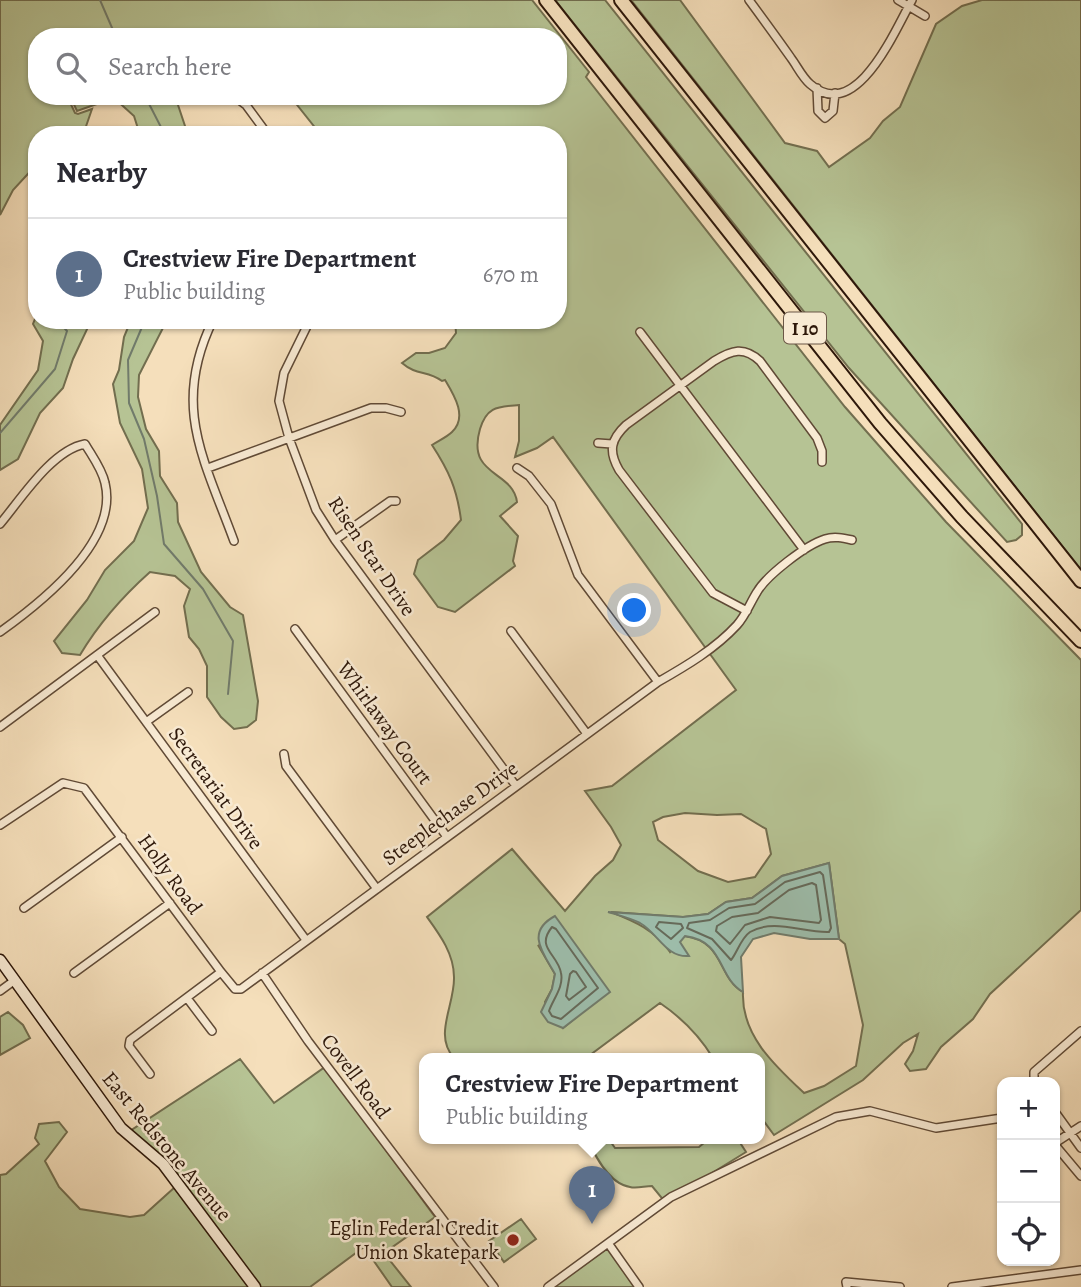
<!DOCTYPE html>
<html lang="en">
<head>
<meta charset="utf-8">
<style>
	:root { --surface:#fff; --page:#f7f7f7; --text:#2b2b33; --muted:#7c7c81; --line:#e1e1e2; --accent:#8f2418 }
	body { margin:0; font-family:Alegreya,serif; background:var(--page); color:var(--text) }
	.controls { position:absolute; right:21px; bottom:21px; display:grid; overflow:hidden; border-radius:14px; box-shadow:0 2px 5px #0004 }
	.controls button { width:63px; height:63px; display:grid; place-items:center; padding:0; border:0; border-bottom:2px solid var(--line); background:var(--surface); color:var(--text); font:35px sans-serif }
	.you { position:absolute; left:635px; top:611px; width:24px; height:24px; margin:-18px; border:5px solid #fff; border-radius:50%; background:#1a73e8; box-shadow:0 0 0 10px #1a73e833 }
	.badge { display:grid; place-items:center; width:46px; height:46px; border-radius:50%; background:var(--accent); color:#fff; font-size:23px; font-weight:700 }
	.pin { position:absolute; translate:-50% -58px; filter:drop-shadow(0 2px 4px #0008) }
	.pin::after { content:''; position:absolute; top:37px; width:24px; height:21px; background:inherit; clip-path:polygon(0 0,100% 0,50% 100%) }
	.popup { position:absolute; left:419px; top:1053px; width:346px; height:91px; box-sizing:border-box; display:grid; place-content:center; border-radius:14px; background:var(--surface); filter:drop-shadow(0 2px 5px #0005); font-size:23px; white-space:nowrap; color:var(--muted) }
	.popup b { font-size:26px; color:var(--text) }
	.popup::after { content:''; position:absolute; left:50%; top:100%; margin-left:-14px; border:14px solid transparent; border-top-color:var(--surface) }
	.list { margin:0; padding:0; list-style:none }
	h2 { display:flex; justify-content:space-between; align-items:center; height:91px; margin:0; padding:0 28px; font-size:30px }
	h2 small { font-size:23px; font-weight:400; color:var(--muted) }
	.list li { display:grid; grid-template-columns:46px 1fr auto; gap:21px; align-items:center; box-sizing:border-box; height:112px; padding:0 28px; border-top:2px solid var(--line) }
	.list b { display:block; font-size:26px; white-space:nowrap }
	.list p { margin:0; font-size:23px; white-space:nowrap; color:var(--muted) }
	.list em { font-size:23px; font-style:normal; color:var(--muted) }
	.icon { flex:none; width:38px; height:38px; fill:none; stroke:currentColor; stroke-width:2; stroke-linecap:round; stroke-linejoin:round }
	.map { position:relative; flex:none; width:1081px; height:1287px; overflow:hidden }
	.search { position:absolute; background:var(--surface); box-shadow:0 2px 5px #0004; left:28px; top:28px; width:539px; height:77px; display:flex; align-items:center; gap:18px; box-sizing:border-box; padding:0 24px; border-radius:28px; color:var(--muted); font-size:26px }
	.panel { position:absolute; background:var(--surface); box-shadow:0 2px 5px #0004; left:28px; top:126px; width:539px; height:203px; border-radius:28px }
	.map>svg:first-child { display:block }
</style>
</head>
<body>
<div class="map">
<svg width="1081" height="1287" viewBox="0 0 1081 1287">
	<rect width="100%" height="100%" fill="#f5dfbb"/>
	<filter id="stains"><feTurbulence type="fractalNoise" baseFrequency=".00286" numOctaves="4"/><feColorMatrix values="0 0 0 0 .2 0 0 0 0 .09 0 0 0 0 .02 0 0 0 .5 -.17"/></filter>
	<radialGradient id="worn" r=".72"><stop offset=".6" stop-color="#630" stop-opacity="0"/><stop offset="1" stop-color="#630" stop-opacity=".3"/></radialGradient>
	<!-- green -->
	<path fill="#b6c394" stroke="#726e4f" stroke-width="2" fill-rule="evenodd" d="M0 0H532L589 72 586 77 845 407 946 522 1081 660V910L990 994 973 1019 941 1047 926 1069 910 1071 905 1064 913 1051 918 1034 903 1043 863 1080 774 1135 760 1116V1058H713C699 1035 682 1018 660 1003L586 1058H454C433 1035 455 1005 454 977 454 954 440 935 427 917L512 849 565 911 595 876 613 860 621 845 611 827 585 791 612 786 736 690 553 437 537 448 515 457 519 441V405C498 407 487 406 480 429 466 477 513 470 517 502L500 516 518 536 513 561 515 566 455 612 438 607 414 574 418 560 444 540 461 520C457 489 449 471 432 445 438 441 447 437 452 432 468 417 454 395 445 380L442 381C427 370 417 376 402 363L416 353H429L445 348 456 333 455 320H558V135H321L290 96H558V37H37V96H67L75 113 78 114 92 109 83 135H37V164L13 190 0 215ZM685 813 717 815 741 814 766 829 771 854 755 877 728 882 698 871 658 840 653 822 663 817ZM829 863 839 939 845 944 863 1025 856 1066 824 1086 804 1093C775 1066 741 1035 743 992 717 977 725 941 684 936L670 952C655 930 634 921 611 912L683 917 708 914 726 902 752 898 782 876ZM538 945 607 992 563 1028 545 1002 552 989 555 974Z
		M555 0H605L1022 524V535L1016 540 1007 542 849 368Z
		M631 0H680L785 143 817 151 829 167 870 138 883 121 900 107 936 24 962 6 982 0H1081V570Z
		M70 96H175L188 135H140L134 116 114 98 77 111Z
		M37 314V320H96L88 327 73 359 63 388 40 413 18 459 0 470V425L38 370 43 341 33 324Z
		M131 320H167L139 375 138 397 146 429 159 451 160 476 177 503 178 522 201 572 230 607 243 615 258 701 256 720 247 727 234 729 221 717 207 697V666L199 649 189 637 184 606 190 589 175 576 150 572C122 597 99 623 80 655L62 653 54 641 87 600 105 570 134 541 148 508 142 469 120 423 113 384 119 370 124 337Z
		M8 1012 23 1025 30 1038 0 1055V1017Z
		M240 1059 274 1103 325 1067 435 1217 384 1253 411 1287H392L364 1247 310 1287H260L177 1176 130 1131Z
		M59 1122 67 1132 45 1161 59 1187 80 1209 130 1217 144 1215 175 1187 251 1287H0V1175L6 1174 39 1144 35 1138 39 1124Z
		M587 1138H608L615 1148 699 1147 710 1138H737L746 1152 665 1202 652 1186C645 1186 636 1189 630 1187 609 1184 595 1156 587 1138Z
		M521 1219 536 1239 504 1262 489 1241Z
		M608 1248 637 1287H553Z"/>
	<!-- water -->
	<path fill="#9dbdab" stroke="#717b6b" stroke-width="2" d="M829 863 839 939H810L774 933 753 939 741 957 743 992C717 977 725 941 685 936L680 942 689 956C666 958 658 933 640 923 630 918 618 915 608 912L683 917 708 914 726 902 752 898 782 876Z
		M555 916 610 992 563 1028 548 1022 541 1012 552 989 555 974C543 953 525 932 555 916Z"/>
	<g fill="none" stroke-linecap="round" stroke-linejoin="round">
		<!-- shore -->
		<path stroke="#666a5a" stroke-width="2" d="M820 872 823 875 831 928 829 932C803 933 774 918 750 932 741 938 737 953 731 960L712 939 687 928 689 923 710 920 729 908 755 904 785 882Z
			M812 883 816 885 821 920 819 923 770 917 745 925 730 944 716 931 717 926 732 917 758 913 789 890Z
			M659 922 681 924 683 928 671 939 656 927Z
			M552 927 556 929 598 988 561 1019 552 1016 549 1011C553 999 564 987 561 973 558 954 535 948 552 927Z
			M573 971 576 972 586 987 569 1000 566 996 570 974Z"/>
		<!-- stream -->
		<path stroke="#717b6b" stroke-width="2" d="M100 0 116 37
			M145 96 165 135
			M145 320 128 360 129 403 144 439 157 496 164 544 203 589 233 641 228 694
			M0 433 55 369 67 331 57 320"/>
		<defs>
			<path id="street" d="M749 0C763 19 777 38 791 58 797 66 802 77 810 84 856 125 895 30 912 0
				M898 0 925 16
				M817 88 818 111 825 118 833 111 835 93
				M234 96 246 105 268 135
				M213 320C171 406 204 459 234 541
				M310 320 284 373 279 401 289 438 316 510 335 540 516 786
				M640 332 804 550
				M598 443 612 444
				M208 468 371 408H386L401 412
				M517 468 529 476 551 504 578 575 658 682
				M0 524C21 499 52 450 85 444 92 456 102 469 105 483 119 541 42 602 0 632
				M335 540 390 501H396
				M747 611 713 593 619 470C608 451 611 439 626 425L714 361C732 350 744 346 760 361L817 438 822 451V462
				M295 629 447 837
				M511 631 587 734
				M97 655 306 940
				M146 722 188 692
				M0 727 155 612
				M284 754 286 766 377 889
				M0 825 63 783 84 788 221 972 235 989H241L658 682C686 666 715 649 737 625 746 615 750 603 757 592 767 575 806 545 825 539 834 536 843 538 852 540
				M24 908 122 837
				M74 973 170 903
				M262 973 308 1041 494 1287
				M0 991 15 980
				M187 998 212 1031
				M150 1074 129 1046 130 1040 221 972
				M1034 1082V1072L1081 1031
				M1055 1112 1081 1148
				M1055 1143 1081 1126
				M1055 1145 1081 1176
				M608 1243 639 1287
				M548 1287 671 1197 836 1117 870 1111 936 1128 1002 1118
				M847 1287 846 1282 900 1287
				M952 1287 1081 1270"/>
			<path id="secondary" d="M0 960 121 1128 163 1164 255 1287"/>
			<path id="highway" d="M546 0 880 423 962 517 1081 641
				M621 0 1081 581"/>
		</defs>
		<!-- street casing -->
		<use href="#street" stroke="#604a36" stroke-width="10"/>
		<!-- secondary casing -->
		<use href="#secondary" stroke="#2e180a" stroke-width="13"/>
		<!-- highway casing -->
		<use href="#highway" stroke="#2e180a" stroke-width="16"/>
		<!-- street -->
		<use href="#street" stroke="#f8ead3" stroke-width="7"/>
		<!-- secondary -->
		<use href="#secondary" stroke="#f8ead3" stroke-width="10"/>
		<!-- highway -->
		<use href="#highway" stroke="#f5dfbb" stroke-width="12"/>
	</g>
	<!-- markers -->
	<circle fill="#8f2418" stroke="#f8ead3" stroke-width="2.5" cx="513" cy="1240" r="7"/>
	<g text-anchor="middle" stroke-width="5" stroke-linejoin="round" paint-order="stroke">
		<!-- shield labels -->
		<rect fill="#f8ead3" stroke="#6b5746" stroke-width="2" x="784" y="312.5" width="42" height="31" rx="5"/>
		<g font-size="19" font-weight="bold" fill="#2e180a">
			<text x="805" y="335">I 10</text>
		</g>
		<!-- street labels -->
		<g font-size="21" fill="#2e180a" stroke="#f8ead3">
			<text transform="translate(372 556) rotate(56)" y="7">Risen Star Drive</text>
			<text transform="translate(385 723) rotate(54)" y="7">Whirlaway Court</text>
			<text transform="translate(216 788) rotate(54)" y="7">Secretariat Drive</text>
			<text transform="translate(450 813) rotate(-36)" y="7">Steeplechase Drive</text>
			<text transform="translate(170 874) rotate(54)" y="7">Holly Road</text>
			<text transform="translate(356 1076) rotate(53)" y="7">Covell Road</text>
			<text transform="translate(167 1146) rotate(50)" y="7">East Redstone Avenue</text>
		</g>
		<!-- poi labels -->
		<g font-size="21" fill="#2e180a" stroke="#f8ead3" text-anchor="end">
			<text x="499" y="1235">Eglin Federal Credit<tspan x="499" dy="24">Union Skatepark</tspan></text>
		</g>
	</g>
	<rect width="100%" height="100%" filter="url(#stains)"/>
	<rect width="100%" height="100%" fill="url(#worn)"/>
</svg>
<div class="controls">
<button>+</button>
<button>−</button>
<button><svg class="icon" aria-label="locate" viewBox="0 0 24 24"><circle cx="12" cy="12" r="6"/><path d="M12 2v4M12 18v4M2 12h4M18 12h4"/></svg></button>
</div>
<div class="you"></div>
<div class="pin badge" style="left:592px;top:1224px;background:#5c6f8a">1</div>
<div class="popup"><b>Crestview Fire Department</b>Public building</div>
<div class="search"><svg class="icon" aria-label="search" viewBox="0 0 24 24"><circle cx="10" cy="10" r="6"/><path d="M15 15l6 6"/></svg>Search here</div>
<section class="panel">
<h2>Nearby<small></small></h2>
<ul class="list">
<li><span class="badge" style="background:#5c6f8a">1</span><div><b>Crestview Fire Department</b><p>Public building</p></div><em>670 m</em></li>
</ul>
</section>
</div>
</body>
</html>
